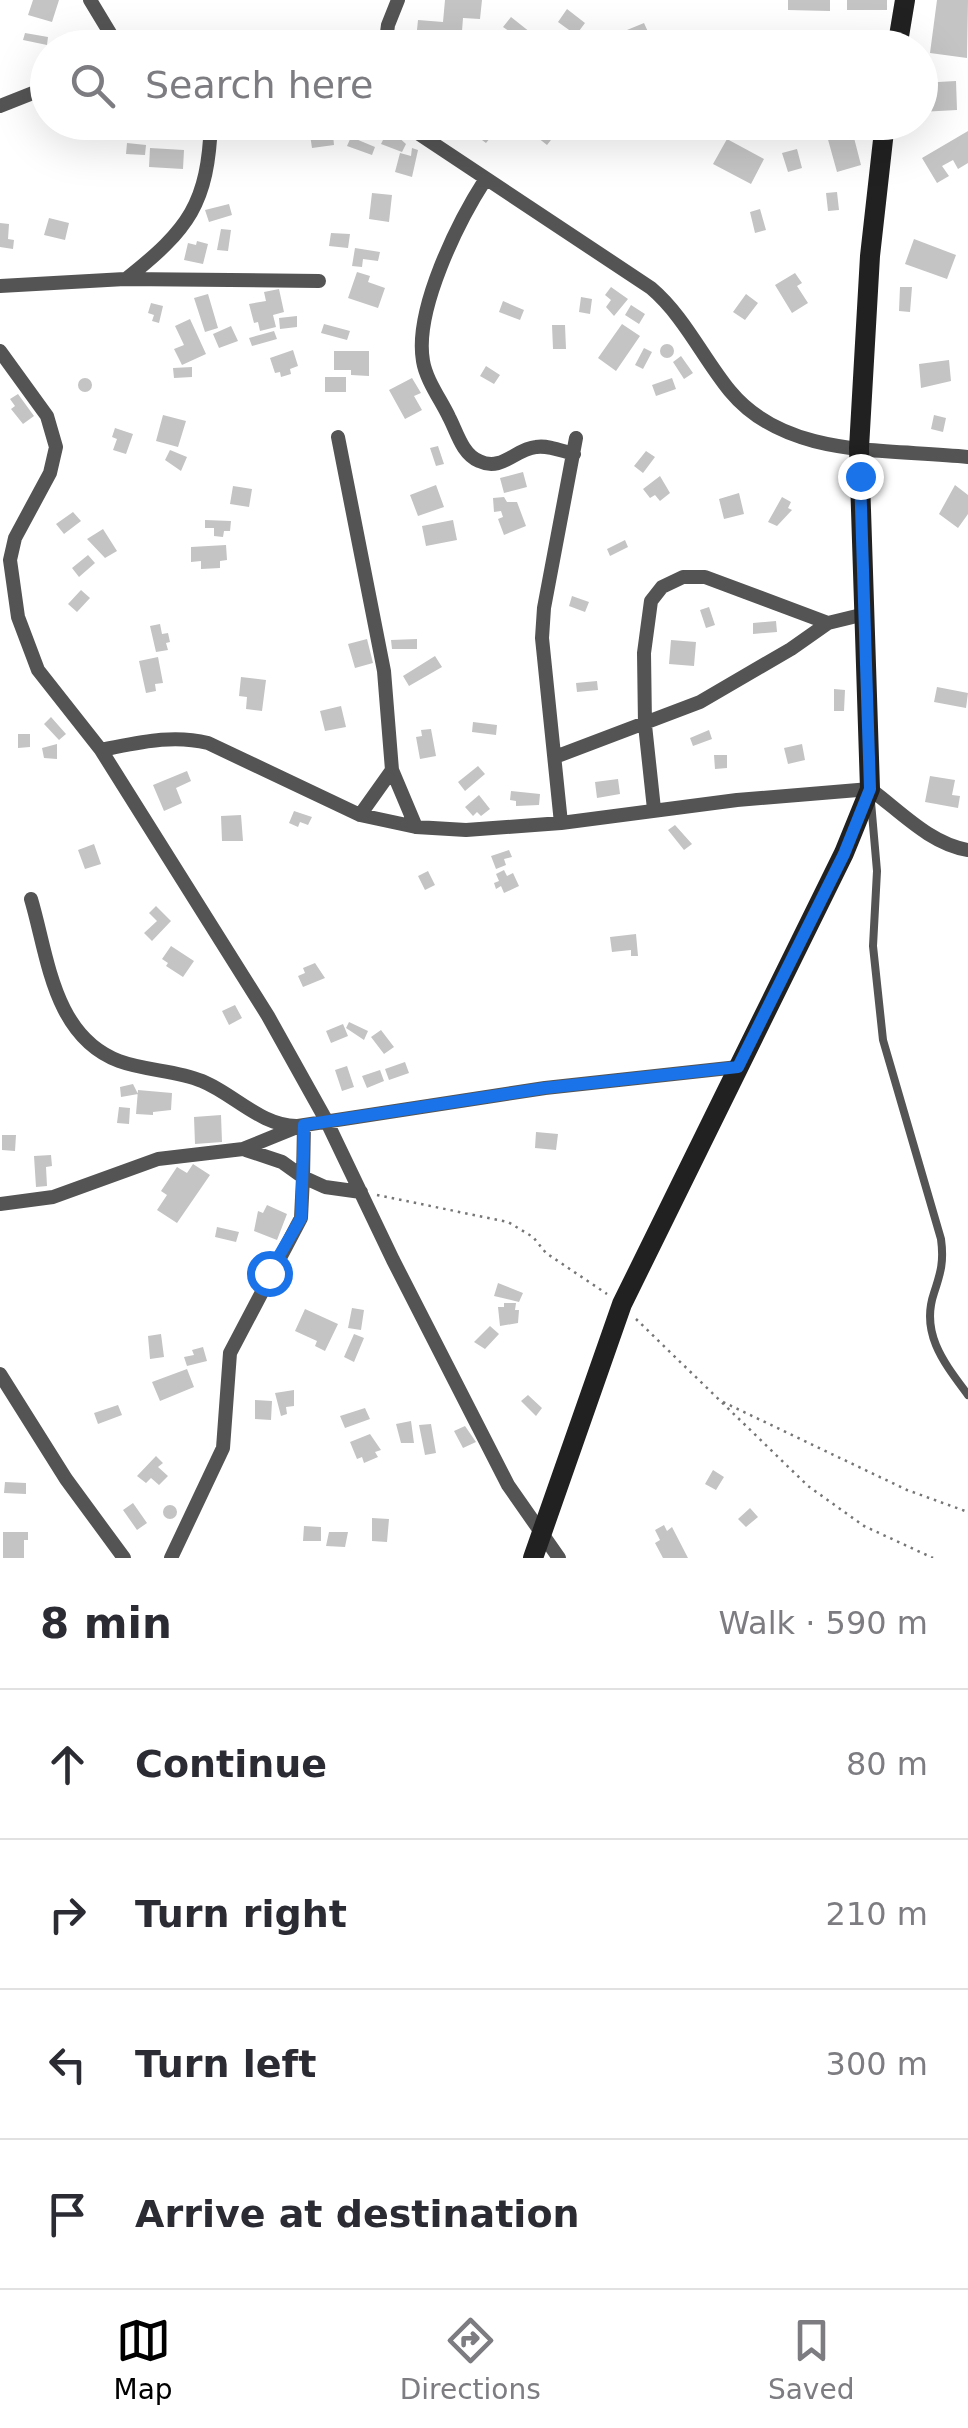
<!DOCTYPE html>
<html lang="en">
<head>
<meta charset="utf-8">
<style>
	:root { --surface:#fff; --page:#f2f2f3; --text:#2b2b33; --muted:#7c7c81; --line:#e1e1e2; --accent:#000 }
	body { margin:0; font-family:"DejaVu Sans",sans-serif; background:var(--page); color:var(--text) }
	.stop { position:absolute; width:30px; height:30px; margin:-22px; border:8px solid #1a73e8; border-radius:50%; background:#fff }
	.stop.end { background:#1a73e8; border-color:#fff; box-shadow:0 2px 10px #0008 }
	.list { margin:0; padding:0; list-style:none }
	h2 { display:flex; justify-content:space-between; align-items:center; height:130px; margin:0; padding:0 40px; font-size:42px }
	h2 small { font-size:32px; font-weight:400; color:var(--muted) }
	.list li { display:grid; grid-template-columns:65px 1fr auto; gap:30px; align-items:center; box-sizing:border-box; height:150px; padding:0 40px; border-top:2px solid var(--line) }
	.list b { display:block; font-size:38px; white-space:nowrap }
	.list em { font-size:32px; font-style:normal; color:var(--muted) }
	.icon { flex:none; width:55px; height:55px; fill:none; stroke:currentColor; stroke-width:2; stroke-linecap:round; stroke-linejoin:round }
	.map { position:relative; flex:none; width:968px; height:1558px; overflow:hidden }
	.search { position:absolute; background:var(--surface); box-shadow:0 10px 40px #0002; left:30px; right:30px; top:30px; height:110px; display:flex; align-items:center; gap:25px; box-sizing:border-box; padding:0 35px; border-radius:55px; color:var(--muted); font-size:38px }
	.sheet { height:730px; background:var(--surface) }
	nav { display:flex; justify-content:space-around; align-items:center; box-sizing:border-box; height:140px; border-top:2px solid var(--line); background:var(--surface); font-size:28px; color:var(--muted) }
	nav a { display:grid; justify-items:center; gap:5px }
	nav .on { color:var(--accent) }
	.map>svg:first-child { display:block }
</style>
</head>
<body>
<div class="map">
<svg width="968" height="1558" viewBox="0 0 968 1558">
	<rect width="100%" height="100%" fill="#fff"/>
	<!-- building -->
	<path fill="#c4c4c4" d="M33 0H59L52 22 28 15Z
		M445 0H482L480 19 463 18 461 44 452 43 451 48H439V42L416 40 418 20 443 22Z
		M788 0H830V11L788 10Z
		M847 0H887V10H847Z
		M937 0H968L967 58 930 53Z
		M567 9 585 23 576 35 558 22Z
		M511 17 540 40 534 48 503 27Z
		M644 23 649 34 631 41 627 30Z
		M25 33 48 37 47 45 23 40Z
		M474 35 490 48H464Z
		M956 81 957 110 920 112V83Z
		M88 122H113V130H107V137H98V130H88Z
		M245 122H261L262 136 246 137Z
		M541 122H565L547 145 532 133Z
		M788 122H799L802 137 791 139Z
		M484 123 495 132 486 143 474 134Z
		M332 125 334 145 312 148 309 128Z
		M852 130 861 165 837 172 827 136Z
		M968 131V163L958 169 953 160 942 166 949 176 937 183 922 158Z
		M396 135 406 144 402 152 381 144 385 136 394 139Z
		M351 137 375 147 372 155 347 146Z
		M727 139 764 159 751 184 713 164Z
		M127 143 146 145 145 155 126 154Z
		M150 148 184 150 183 169 149 167Z
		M412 148 418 150 412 177 395 172 400 153 411 156Z
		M797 149 802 168 788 172 782 153Z
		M837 192 839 210 828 211 826 193Z
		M372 193 392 195 389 222 369 219Z
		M229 204 232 215 209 222 205 210Z
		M760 209 766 230 755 233 750 212Z
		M49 218 69 223 65 240 44 235Z
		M0 223 9 224 8 239 14 240 13 249 0 247Z
		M221 229 231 230 228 251 217 250Z
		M331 233 350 234 348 248 329 246Z
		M914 239 956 255 947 279 905 264Z
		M197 241 208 244 203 264 184 260 188 243 196 245Z
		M355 248 380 252 378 261 363 259 362 267 352 266Z
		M357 272 370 276 368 282 385 288 378 308 348 298Z
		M795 273 802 283 797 286 808 303 792 313 775 285Z
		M611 287 628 299 614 316 606 307 611 300 605 295Z
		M900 287H912L910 312 899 311Z
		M279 289 284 312 273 315 276 327 260 331 258 322 254 323 249 304 266 301 264 292Z
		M208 294 218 328 205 332 194 298Z
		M746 294 758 303 745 320 733 312Z
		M581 297 592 299 590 314 579 312Z
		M503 301 524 310 520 320 499 312Z
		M151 303 163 306 159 323 152 321 154 315 148 313Z
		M631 305 645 314 639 324 625 315Z
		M297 316V327L280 329 279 318Z
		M190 319 206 354 182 365 174 349 184 345 175 326Z
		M324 324 350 331 347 340 321 333Z
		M622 324 640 336 616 371 598 358Z
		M552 325H565L566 349H553Z
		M231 326 238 341 219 348 213 334Z
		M274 331 277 339 252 346 249 338Z
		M660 351a7 7 0 1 1 14 0a7 7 0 1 1-14 0Z
		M644 348 652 352 643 369 635 365Z
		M293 350 298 366 290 369 291 374 281 377 280 372 275 373 270 358Z
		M334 351H369V376L351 375V370H334Z
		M681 356 693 373 684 379 673 362Z
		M949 360 951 381 921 388 919 364Z
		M486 366 500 375 494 384 480 376Z
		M192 367V377L174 378 173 368Z
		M325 377H346V392H325Z
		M78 385a7 7 0 1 1 14 0a7 7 0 1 1-14 0Z
		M412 378 421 393 414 396 422 410 405 419 389 390Z
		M672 378 676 389 656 396 652 385Z
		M18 394 34 416 23 424 11 409 15 406 10 399Z
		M163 415 186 421 178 447 156 441Z
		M934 415 946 418 943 432 931 429Z
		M115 428 133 434 126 454 113 450 117 439 112 437Z
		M438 446 444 464 436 466 430 448Z
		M170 450 187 457 181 471 165 460Z
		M646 451 655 457 643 473 634 466Z
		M523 472 527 487 504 493 500 478Z
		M660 476 670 493 660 501 655 495 650 498 643 489Z
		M436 485 444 507 418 516 410 495Z
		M955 485 968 495V514L958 528 939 514Z
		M233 486 252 489 249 507 230 504Z
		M739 493 744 514 724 519 719 499Z
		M504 497 507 502H517L526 526 504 535 498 519 503 517 501 511 494 512 493 498Z
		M782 497 791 502 788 508 792 510 777 526 768 522Z
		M73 512 81 521 64 534 56 524Z
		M205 520 231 521 230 531H224L223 537 214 536V528H205Z
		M453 520 457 540 426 546 422 526Z
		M103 529 117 551 105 558 87 539Z
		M625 540 628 547 610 556 607 549Z
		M226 545 227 560 220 561V568L201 569V561L191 562V547Z
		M88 555 95 563 79 577 72 568Z
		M81 590 90 598 77 612 68 604Z
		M572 596 589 602 585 612 569 606Z
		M709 607 715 625 706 628 700 610Z
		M776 621 777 632 753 634V623Z
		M160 624 162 634 168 633 170 642 166 643 168 650 156 652 150 626Z
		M367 639 373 663 355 668 348 644Z
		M417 639V649H392L391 640Z
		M671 640 696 642 694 666 669 664Z
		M435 656 442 667 409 686 403 676Z
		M158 657 163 683 155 684 156 691 146 693 139 661Z
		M241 677 266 680 262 711 246 709 247 697 239 696Z
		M597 681 598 690 577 692 576 683Z
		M937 687 968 693 966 708 934 702Z
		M834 689 845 690 844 711H834Z
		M341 706 346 727 325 731 320 711Z
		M51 717 66 734 59 740 44 724Z
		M473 722 497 725 496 735 472 732Z
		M431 729 436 756 420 759 416 737 422 736 421 730Z
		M709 730 712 739 693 746 690 738Z
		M18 734H30V747L18 748Z
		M57 744V759L44 758 42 748Z
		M802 744 805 760 788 764 784 748Z
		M714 755H727V768L715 769Z
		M478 766 485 774 465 791 458 782Z
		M187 771 191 781 176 788 182 803 164 811 153 785Z
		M930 776 955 780 952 795 960 796 958 808 925 802Z
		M618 779 620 794 597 798 595 782Z
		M511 791 540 794 539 805 516 806V801L510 800Z
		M479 795 490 809 481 816 477 812 473 816 465 807Z
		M294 811 312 817 308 825 300 822 298 827 289 823Z
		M241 815 243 841H222L221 816Z
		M675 825 692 844 684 850 668 830Z
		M94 844 101 864 85 869 78 850Z
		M509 850 512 857 504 859 506 865 496 869 491 856Z
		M504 870 507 876 513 873 519 886 504 893 501 886 496 889 494 883 499 881 496 874Z
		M428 871 435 885 425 890 418 876Z
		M156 906 171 921 152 941 144 933 157 921 149 913Z
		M636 934 638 956H631V950L612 952 610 937Z
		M171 946 194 961 183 977 166 966 168 963 162 959Z
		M315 963 325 978 303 987 298 976 305 973 303 968Z
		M235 1005 242 1018 229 1025 222 1011Z
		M349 1022 368 1031 364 1040 346 1028Z
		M343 1024 348 1036 331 1043 326 1031Z
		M381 1030 394 1047 384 1054 371 1037Z
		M405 1062 409 1073 389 1080 385 1069Z
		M347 1066 354 1087 342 1091 335 1070Z
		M380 1070 384 1081 367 1088 362 1076Z
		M133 1084 138 1094 121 1097 120 1087Z
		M138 1090 172 1093 171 1110 153 1112V1115L136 1114Z
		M119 1107 130 1108 129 1124 117 1123Z
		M221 1115 222 1142 195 1144 194 1117Z
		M536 1132 558 1134 556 1150 535 1148Z
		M2 1135H16L15 1151 2 1150Z
		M51 1155 52 1166 46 1167 47 1186 36 1187 34 1156Z
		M193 1164 210 1175 177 1223 157 1210 167 1195 161 1191 177 1167 187 1173Z
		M267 1205 287 1214 277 1240 254 1231 258 1211 263 1213Z
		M217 1227 239 1232 236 1242 215 1237Z
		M498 1283 523 1293 519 1302 494 1296Z
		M504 1303H516L515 1310H519L518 1323 500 1326 498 1307H504Z
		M352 1308 364 1310 361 1330 348 1328Z
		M305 1309 338 1324 325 1351 315 1346 317 1341 295 1331Z
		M490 1326 499 1334 485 1349 474 1342Z
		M161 1334 164 1357 150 1359 148 1336Z
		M354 1334 364 1338 354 1362 344 1357Z
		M203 1347 207 1361 187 1366 184 1357 194 1355 192 1350Z
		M187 1369 194 1387 160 1401 152 1382Z
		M294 1390V1406L286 1407 287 1414 281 1416 275 1393Z
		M528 1395 542 1408 536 1416 521 1401Z
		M255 1400 272 1401 271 1420 255 1419Z
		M118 1405 122 1415 98 1424 94 1413Z
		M365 1408 370 1419 345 1428 340 1416Z
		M411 1421 414 1443H401L396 1424Z
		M431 1424 436 1453 425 1455 419 1425Z
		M465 1426 476 1442 463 1448 454 1431Z
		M370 1434 381 1450 375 1452 378 1457 364 1463 362 1457 357 1459 350 1442Z
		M156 1456 163 1463 158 1467 168 1476 159 1485 151 1478 146 1483 137 1476Z
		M713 1470 724 1477 716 1490 705 1484Z
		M5 1482 26 1483V1494L4 1493Z
		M133 1503 147 1523 137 1530 123 1510Z
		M163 1512a7 7 0 1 1 14 0a7 7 0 1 1-14 0Z
		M750 1508 758 1517 746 1527 738 1519Z
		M372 1518 389 1519 387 1542 372 1541Z
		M664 1525 667 1531 672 1527 688 1558H663L655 1543 660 1540 655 1530Z
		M304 1526 321 1527V1541H303Z
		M3 1532H28V1540H24V1558H3Z
		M329 1532H348L345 1547 326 1546Z"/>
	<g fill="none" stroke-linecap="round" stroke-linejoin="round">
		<!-- path -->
		<path stroke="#767676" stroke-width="2.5" stroke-dasharray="2.5 5" stroke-linecap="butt" d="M377 1195 508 1222 533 1237 546 1253 607 1294
			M636 1319 808 1486 864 1526 933 1558
			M723 1402 907 1490 968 1512"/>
		<!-- lane -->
		<path stroke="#545454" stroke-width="8" d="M871 802 877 871 873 946 883 1040 941 1239C944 1261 941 1272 934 1293 920 1334 945 1364 968 1395"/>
		<!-- street -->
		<path stroke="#545454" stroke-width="14" d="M90 0 119 48
			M385 48 388 25 398 0
			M0 106 48 87
			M401 122 651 288C684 316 703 358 730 391 787 460 889 448 968 457
			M485 180C458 222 414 310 423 361 426 380 441 400 449 417 457 432 462 454 479 461 502 472 515 449 536 447 548 445 562 451 574 454
			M126 279C189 229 208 204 211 122
			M0 286 125 279 319 281
			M0 351 47 416 56 447 50 473 15 538 10 560 18 617 38 670 101 750 268 1016 326 1120 393 1260 508 1485 559 1558
			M338 437 384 671 392 770 416 827
			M101 750C138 743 171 734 208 743L360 815 416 827 466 830 561 823 737 800 870 789C900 811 930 844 968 850
			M555 757 700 702 791 649 828 623 865 614
			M654 809 645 725 644 653 651 601 662 587 683 577H705L828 623
			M360 815 392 770
			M561 823 542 638 544 608 576 438
			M31 899C48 956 53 1036 119 1061 146 1071 176 1070 202 1081 234 1094 262 1127 298 1126L545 1088 738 1067
			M246 1150 282 1162 303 1177
			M303 1177 304 1125
			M0 1204 53 1197 158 1159 243 1149 297 1127
			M0 1374 66 1479 124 1558
			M171 1558 223 1448 230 1353 301 1218 303 1177 325 1187 361 1192"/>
		<!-- secondary -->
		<path stroke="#212121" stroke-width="20" d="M897 48 905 0
			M533 1558 622 1304 844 853 870 789 859 448 870 256 885 122"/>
	</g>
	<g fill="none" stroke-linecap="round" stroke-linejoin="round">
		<!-- route -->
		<path stroke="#1a73e8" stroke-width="12" d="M269 1273 301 1218 304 1125 545 1088 738 1067 844 854 870 789 860 476"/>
	</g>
</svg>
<div class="stop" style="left:269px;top:1273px"></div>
<div class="stop end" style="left:860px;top:476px"></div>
<div class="search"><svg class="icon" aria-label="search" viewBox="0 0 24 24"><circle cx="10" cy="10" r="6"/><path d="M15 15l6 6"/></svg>Search here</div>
</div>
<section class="sheet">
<h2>8 min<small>Walk · 590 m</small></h2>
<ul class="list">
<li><svg class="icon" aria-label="ahead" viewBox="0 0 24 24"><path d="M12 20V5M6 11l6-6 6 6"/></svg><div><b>Continue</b></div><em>80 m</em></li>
<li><svg class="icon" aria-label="right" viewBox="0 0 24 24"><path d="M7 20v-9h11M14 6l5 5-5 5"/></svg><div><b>Turn right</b></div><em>210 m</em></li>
<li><svg class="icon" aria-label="left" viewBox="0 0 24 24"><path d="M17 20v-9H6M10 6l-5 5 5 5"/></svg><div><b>Turn left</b></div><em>300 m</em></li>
<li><svg class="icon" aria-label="arrive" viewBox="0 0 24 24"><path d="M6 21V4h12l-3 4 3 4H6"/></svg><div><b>Arrive at destination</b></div></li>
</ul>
</section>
<nav>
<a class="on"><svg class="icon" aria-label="map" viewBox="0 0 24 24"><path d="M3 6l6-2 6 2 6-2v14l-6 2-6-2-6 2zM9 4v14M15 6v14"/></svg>Map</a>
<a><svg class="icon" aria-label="directions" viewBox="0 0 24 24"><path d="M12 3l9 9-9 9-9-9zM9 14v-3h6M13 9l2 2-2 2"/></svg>Directions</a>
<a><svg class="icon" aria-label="saved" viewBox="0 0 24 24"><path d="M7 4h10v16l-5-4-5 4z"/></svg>Saved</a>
</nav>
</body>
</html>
